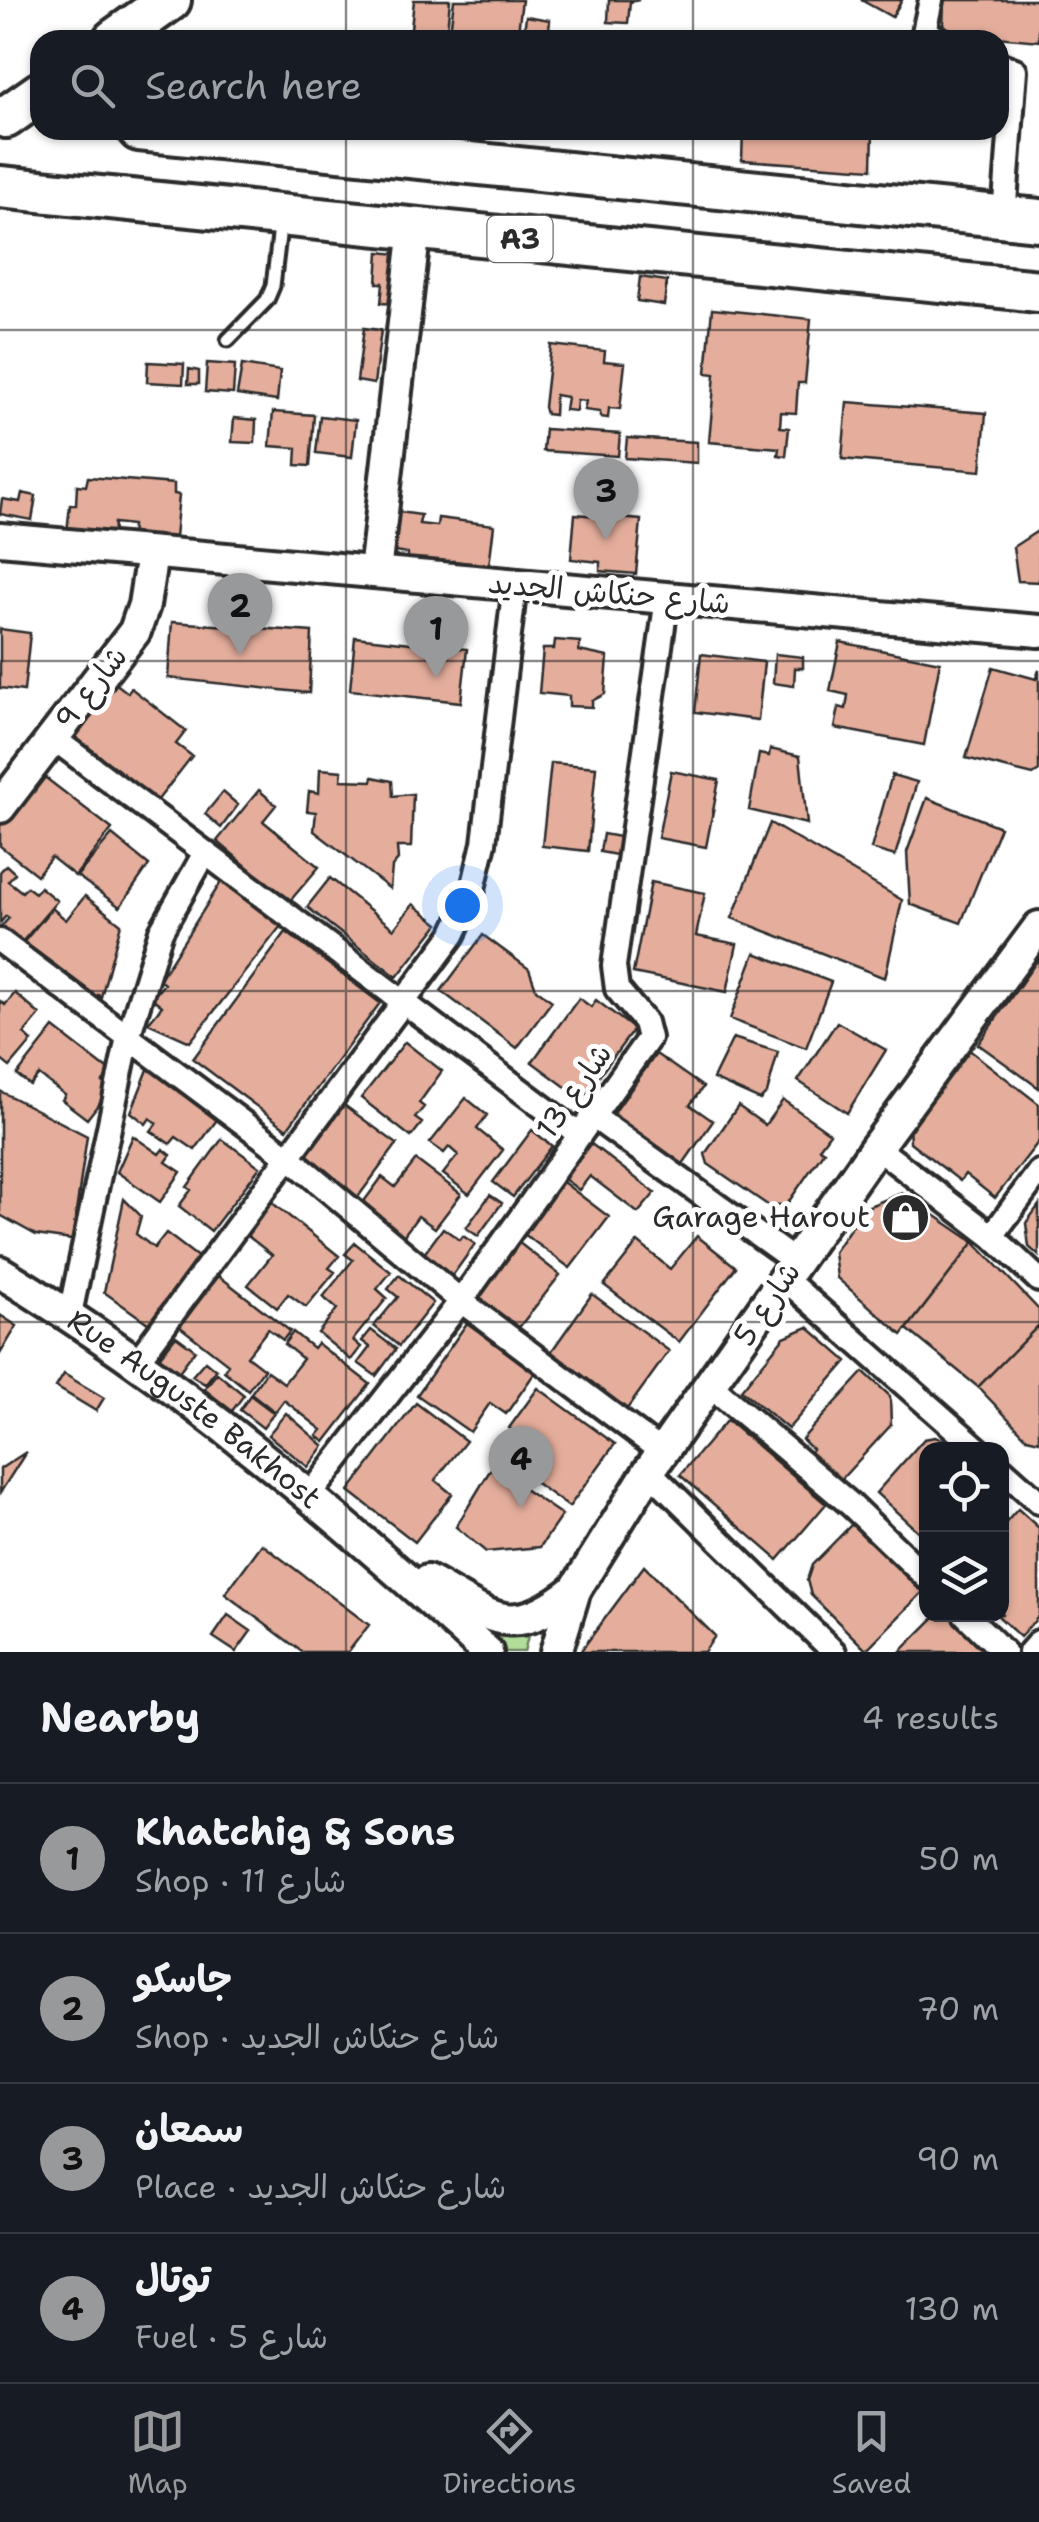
<!DOCTYPE html>
<html lang="en">
<head>
<meta charset="utf-8">
<style>
	:root { --surface:#171b24; --page:#20242c; --text:#f1f3f6; --muted:#9ea1a6; --line:#363941; --accent:#98999b }
	body { margin:0; font-family:"Shantell Sans","Playpen Sans Arabic",sans-serif; background:var(--page); color:var(--text) }
	.controls { position:absolute; right:30px; bottom:30px; display:grid; overflow:hidden; border-radius:20px; box-shadow:0 2px 8px #0004 }
	.controls button { width:90px; height:90px; display:grid; place-items:center; padding:0; border:0; border-bottom:2px solid var(--line); background:var(--surface); color:var(--text); font:50px sans-serif }
	.you { position:absolute; left:462px; top:905px; width:35px; height:35px; margin:-25px; border:8px solid #fff; border-radius:50%; background:#1a73e8; box-shadow:0 0 0 15px #1a73e833 }
	.badge { display:grid; place-items:center; width:65px; height:65px; border-radius:50%; background:var(--accent); color:#111; font-size:32px; font-weight:700 }
	.pin { position:absolute; translate:-50% -82px; filter:drop-shadow(0 2px 5px #0008) }
	.pin::after { content:''; position:absolute; top:52px; width:35px; height:30px; background:inherit; clip-path:polygon(0 0,100% 0,50% 100%) }
	.list { margin:0; padding:0; list-style:none }
	h2 { display:flex; justify-content:space-between; align-items:center; height:130px; margin:0; padding:0 40px; font-size:42px }
	h2 small { font-size:32px; font-weight:400; color:var(--muted) }
	.list li { display:grid; grid-template-columns:65px 1fr auto; gap:30px; align-items:center; box-sizing:border-box; height:150px; padding:0 40px; border-top:2px solid var(--line) }
	.list b { display:block; font-size:38px; white-space:nowrap }
	.list p { margin:0; font-size:32px; white-space:nowrap; color:var(--muted) }
	.list em { font-size:32px; font-style:normal; color:var(--muted) }
	.icon { flex:none; width:55px; height:55px; fill:none; stroke:currentColor; stroke-width:2; stroke-linecap:round; stroke-linejoin:round }
	.map { position:relative; flex:none; width:1039px; height:1652px; overflow:hidden }
	.search { position:absolute; background:var(--surface); box-shadow:0 2px 8px #0004; left:30px; right:30px; top:30px; height:110px; display:flex; align-items:center; gap:25px; box-sizing:border-box; padding:0 35px; border-radius:30px; color:var(--muted); font-size:38px }
	.sheet { height:730px; background:var(--surface) }
	nav { display:flex; justify-content:space-around; align-items:center; box-sizing:border-box; height:140px; border-top:2px solid var(--line); background:var(--surface); font-size:28px; color:var(--muted) }
	nav a { display:grid; justify-items:center; gap:5px }
	nav .on { color:var(--accent) }
	.map>svg:first-child { display:block }
</style>
</head>
<body>
<div class="map">
<svg width="1039" height="1652" viewBox="0 0 1039 1652">
	<rect width="100%" height="100%" fill="#fff"/>
	<filter id="ink" filterUnits="userSpaceOnUse"><feTurbulence type="fractalNoise" baseFrequency=".01" numOctaves="2"/><feDisplacementMap in="SourceGraphic" scale="20" xChannelSelector="R" yChannelSelector="G"/><feConvolveMatrix kernelMatrix="1 2 1 2 8 2 1 2 1" color-interpolation-filters="sRGB"/></filter>
	<g filter="url(#ink)">
		<!-- green -->
		<path fill="#b1dc99" stroke="#6e8462" stroke-width="2.5" d="M473 1631 529 1632 524 1652H496Z"/>
		<!-- building -->
		<path fill="#e5ae9c" stroke="#2b2b2b" stroke-width="2.5" d="M414 0H450L446 40 410 38Z
			M454 0H522L517 40H477L478 36 450 32Z
			M609 0H639L630 2 628 23 608 22Z
			M861 0H902L892 17Z
			M944 0H1039V41L943 32Z
			M526 16 550 20 548 40H523Z
			M743 130H873L872 169 742 160Z
			M891 130H931V136Z
			M379 252 398 254 394 304 381 303 383 283H377Z
			M640 277 667 281 664 305 637 301Z
			M712 309 811 319 805 383H798L796 413 781 412 780 427 789 428 786 456 778 455 779 448 709 442 715 374 706 373Z
			M364 328 381 330 374 384 357 381Z
			M551 345 605 351 604 361 625 363 620 409 609 408 608 418 600 417V412L584 410 586 401 577 400 576 411 565 410 567 397 555 395 554 415 546 414 544 407Z
			M148 362 184 364 183 384 147 382Z
			M207 363 235 365 233 394 205 392Z
			M242 365 280 371 277 401 237 395Z
			M189 369 199 371V384H188Z
			M847 402 986 413 981 471 842 459Z
			M273 412 314 415 310 466 296 465 297 448 270 446Z
			M320 416 356 420 352 457 316 453Z
			M234 418 256 420 255 443 232 442Z
			M545 429 620 434 618 456 543 451Z
			M627 438 697 442V463L625 458Z
			M88 477 174 484V494L179 495 174 548 131 539 132 525 114 523 113 539 67 532 70 505H76L77 485 86 486Z
			M22 493 36 496 32 520 0 514 2 499 20 502Z
			M392 511 421 515 419 524 437 526 438 518 494 525 489 566 453 561 452 567 407 562 408 554 387 551Z
			M575 514 641 520 636 574 600 571V562L571 559Z
			M1039 530V582L1018 581 1013 547Z
			M172 622 312 632 309 693 168 678Z
			M0 629 30 633 24 691 0 688Z
			M355 637 467 649 461 702 350 690Z
			M555 640 580 642 579 651 608 657 605 694 592 701V707L569 706V696L539 693 543 649H554Z
			M840 642 940 662 924 745 835 728 839 707 846 709 848 695 830 691Z
			M701 654 764 662 758 720 695 712Z
			M775 654 803 657V668H795L794 686 773 683Z
			M993 667 1036 679 1039 670V771L1033 775 966 758Z
			M114 682 128 693 131 688 186 731 176 744 192 756 157 801 73 735Z
			M770 749 800 756 807 824 749 810 759 754 769 756Z
			M551 763 596 767 588 851 542 846Z
			M320 769 342 771 341 780 372 781 373 777 392 781 393 796 413 794 411 847H397L398 860 392 867 390 889 314 831 316 812 307 811 309 791 319 793Z
			M671 771 719 780 706 847 658 838Z
			M38 772 112 829 75 876 51 857 37 875 0 846V822Z
			M892 775 917 782 895 856 871 849Z
			M259 790 276 805 263 821 319 867 289 902 217 841Z
			M223 792 238 805 221 828 205 814Z
			M927 798 1000 827 961 923 910 904 907 852Z
			M770 823 902 900 885 978 732 918Z
			M603 834 625 838 622 856 600 852Z
			M112 835 149 865 120 907 77 876Z
			M6 865 15 873 8 881 22 892 27 887 35 893 40 887 57 901 16 949 0 935V928L9 918 6 916 0 923V872Z
			M330 878 394 929 413 904 439 924 397 977 307 907Z
			M223 879 281 926 190 1042 148 1023 162 1006 152 998 164 984 159 980Z
			M651 882 705 893 696 936 737 944 727 992 633 973Z
			M85 896 121 924 101 997 98 995 90 1006 18 949 52 908 66 920Z
			M286 932 380 1003 287 1129 193 1059Z
			M483 935 529 969 536 989 552 1001 517 1048 441 991Z
			M755 953 831 982 806 1048 730 1019Z
			M1039 958V1088L978 1044Z
			M15 993 40 1015 24 1034 32 1041 10 1067 0 1059V1001L5 1005Z
			M579 998 591 1007 596 1000 634 1029 582 1099 532 1062Z
			M837 1022 886 1050 847 1113 798 1081Z
			M54 1028 111 1072 103 1082 111 1088 87 1119 62 1100 65 1095 39 1075 30 1085 17 1075Z
			M733 1038 778 1052 767 1093 760 1100 713 1079Z
			M405 1042 442 1071 419 1103 424 1107 415 1118 422 1123 411 1137 361 1098Z
			M968 1049 1039 1104V1141L995 1198 965 1174 960 1181 910 1142 909 1126Z
			M656 1054 703 1087 690 1105 713 1121 683 1164 675 1167 609 1120Z
			M151 1062 221 1114 195 1150 176 1137 170 1144 151 1131 157 1123 150 1118 146 1124 131 1112Z
			M0 1091 87 1136 72 1240 36 1235 0 1215Z
			M466 1098 487 1115 477 1129 503 1150 469 1194 443 1174 458 1155 449 1147 444 1153 430 1143Z
			M783 1100 830 1133 819 1148 824 1151 787 1204 769 1206 708 1164 705 1154 738 1106 765 1125Z
			M344 1105 397 1144 358 1197 305 1158Z
			M532 1130 552 1146 513 1197 493 1182Z
			M133 1136 159 1154 163 1149 171 1155 166 1162 181 1172 160 1202 117 1172Z
			M222 1139 260 1167 211 1231 179 1206 191 1190 187 1187Z
			M590 1143 655 1193 638 1213 590 1176 579 1190 563 1178Z
			M416 1160 461 1194 435 1228 418 1216 401 1239 359 1208 382 1177 395 1187Z
			M559 1179 609 1217 570 1268 520 1231Z
			M902 1193 974 1242 902 1335 837 1278 834 1252 864 1208Z
			M490 1195 502 1203 478 1236 466 1228Z
			M124 1199 141 1216 136 1234 154 1248 166 1233 203 1261 152 1326 104 1292Z
			M270 1201 339 1256 329 1268 335 1272 306 1307 288 1294 277 1308 248 1285 272 1255 244 1233Z
			M1039 1205V1256L1029 1247 1026 1223Z
			M443 1228 460 1240 463 1236 475 1244 450 1279 421 1258Z
			M697 1236 736 1267 679 1342 604 1285 638 1242 670 1269Z
			M518 1242 560 1275 517 1330 475 1297Z
			M974 1242 1039 1310V1325L978 1387 907 1329Z
			M355 1243 391 1272 377 1289 387 1298 353 1340 361 1347 351 1360 318 1333 337 1309 323 1297 353 1260 345 1254Z
			M399 1275 433 1303 399 1346 374 1326 398 1297 388 1289Z
			M219 1276 290 1331 283 1340 268 1329 247 1356 264 1369 248 1390 224 1371 228 1364 179 1326Z
			M592 1294 669 1351 622 1416 546 1359Z
			M0 1315 17 1326 0 1354Z
			M467 1323 536 1371 506 1414 490 1403 470 1432 417 1395Z
			M1039 1325V1441L1027 1438 978 1387Z
			M808 1327 847 1361 788 1429 741 1390 784 1337Z
			M371 1330 396 1349 376 1376 358 1363 370 1347 362 1341Z
			M293 1332 313 1348 317 1343 370 1384 325 1442 317 1436 322 1430 284 1400 275 1412 251 1393 267 1371 284 1383 303 1359 284 1344Z
			M176 1336 195 1350 178 1373 158 1359Z
			M205 1361 216 1370 205 1384 192 1376Z
			M864 1372 890 1396 891 1425 836 1485 805 1457 812 1449 802 1439Z
			M217 1373 244 1395 232 1411 204 1389Z
			M64 1374 104 1398 96 1411 56 1387Z
			M538 1388 615 1444 569 1507 522 1473 538 1450 509 1428Z
			M250 1395 274 1413 263 1428 240 1410Z
			M416 1403 466 1441 435 1480 452 1494 415 1542 349 1491Z
			M286 1413 324 1446 308 1467 268 1435Z
			M727 1420 826 1504 778 1560 680 1475Z
			M935 1437 944 1440 954 1450H926V1539L876 1493 924 1439Z
			M26 1452 0 1493V1469Z
			M492 1467 562 1515 540 1547 486 1552 456 1527Z
			M1018 1509 1039 1528V1616L1020 1637 996 1614H1002V1527Z
			M855 1521 925 1590 866 1650 811 1595 807 1580 812 1565Z
			M262 1544 369 1625 348 1652H302L225 1594Z
			M644 1566 715 1636 704 1652H580Z
			M938 1614H952L984 1646 985 1652H900Z
			M228 1615 251 1631 236 1652 213 1637Z"/>
		<g fill="none" stroke-linecap="round" stroke-linejoin="round">
			<defs>
				<path id="service" d="M228 340 267 300 273 286 281 219"/>
				<path id="minor" d="M931 0 924 32 942 40
					M999 64 1015 70 1004 216
					M53 738 580 1135
					M0 941 290 1158 461 1301 662 1452
					M594 1117 796 1262
					M876 1147 992 1236 1039 1280
					M992 1236 1039 1172
					M786 1280 979 1450
					M70 1314 128 1037 161 931 205 853
					M136 1363 453 935 471 897 484 843 515 585
					M711 1386 851 1505 926 1577
					M1002 1469 1039 1502
					M649 1471 834 1652
					M311 1494 461 1301 649 1038 645 1022 617 989 614 966 667 598
					M965 1614 1004 1652
					M1030 1652 1039 1642"/>
				<g id="tertiary">
					<path d="M0 539 1039 631"/>
					<path d="M375 572 415 228"/>
					<path d="M0 807 135 631 144 605 152 554"/>
					<path id="s1" d="M0 1272C176 1379 335 1513 487 1652"/>
					<path d="M427 1581C491 1615 508 1643 575 1590"/>
					<path d="M556 1652 575 1590 649 1471 876 1147 1039 927"/>
				</g>
				<path id="trunk" d="M114 40 170 0
					M6 117 40 93
					M139 130 1039 220
					M0 187 1039 291"/>
			</defs>
			<!-- service casing -->
			<use href="#service" stroke="#2b2b2b" stroke-width="19"/>
			<!-- minor casing -->
			<use href="#minor" stroke="#2b2b2b" stroke-width="30"/>
			<!-- tertiary casing -->
			<use href="#tertiary" stroke="#2b2b2b" stroke-width="38"/>
			<!-- trunk casing -->
			<use href="#trunk" stroke="#2b2b2b" stroke-width="48"/>
			<!-- service -->
			<use href="#service" stroke="#fff" stroke-width="11"/>
			<!-- minor -->
			<use href="#minor" stroke="#fff" stroke-width="22"/>
			<!-- tertiary -->
			<use href="#tertiary" stroke="#fff" stroke-width="30"/>
			<!-- trunk -->
			<use href="#trunk" stroke="#fff" stroke-width="40"/>
		</g>
	</g>
	<!-- grid -->
	<path fill="none" stroke="#2b2b2b" stroke-width="2.5" stroke-opacity="0.55" d="M346 0V40M693 0V40M346 130V1652M693 130V1652M0 330H1039M0 661H1039M0 991H1039M0 1322H1039"/>
	<!-- icons -->
	<defs>
		<symbol id="shop-disc" viewBox="-11 -11 22 22"><circle r="9.5" fill="#2b2b2b" stroke="#fff"/><path d="M-5-2.5h2.3a2.7 3.5 0 0 1 5.4 0H5L5.5 6h-11ZM-1.5-2.5h3a1.5 2.3 0 0 0-3 0Z" fill="#fff"/></symbol>
	</defs>
	<g fill-rule="evenodd">
		<use href="#shop-disc" x="878" y="1190" width="55" height="55"/>
	</g>
	<g text-anchor="middle" stroke-width="10" stroke-linejoin="round" paint-order="stroke">
		<!-- shield labels -->
		<rect fill="#fff" stroke="#6b6b6b" stroke-width="2.5" x="487.5" y="216" width="65" height="46" rx="8"/>
		<g font-size="28" font-weight="bold" fill="#2b2b2b">
			<text x="520" y="249">A3</text>
		</g>
		<!-- street labels -->
		<g font-size="30" fill="#2b2b2b" stroke="#fff">
			<text transform="translate(609 593) rotate(5)" y="10">شارع حنكاش الجديد</text>
			<text transform="translate(91 688) rotate(-52)" y="10">شارع 9</text>
			<text transform="translate(574 1091) rotate(-55)" y="10">شارع 13</text>
			<text transform="translate(767 1304) rotate(-56)" y="10">شارع 5</text>
			<text dy="10" stroke="none"><textPath href="#s1" startOffset="238">Rue Auguste Bakhost</textPath></text>
		</g>
		<!-- poi labels -->
		<g font-size="30" fill="#2b2b2b" stroke="#fff" text-anchor="end">
			<text x="870" y="1227">Garage Harout</text>
		</g>
	</g>
</svg>
<div class="controls">
<button><svg class="icon" aria-label="locate" viewBox="0 0 24 24"><circle cx="12" cy="12" r="6"/><path d="M12 2v4M12 18v4M2 12h4M18 12h4"/></svg></button>
<button><svg class="icon" aria-label="layers" viewBox="0 0 24 24"><path d="M12 4l9 5-9 5-9-5zM3 14l9 5 9-5"/></svg></button>
</div>
<div class="you"></div>
<div class="pin badge" style="left:436px;top:678px">1</div>
<div class="pin badge" style="left:240px;top:655px">2</div>
<div class="pin badge" style="left:606px;top:540px">3</div>
<div class="pin badge" style="left:521px;top:1508px">4</div>
<div class="search"><svg class="icon" aria-label="search" viewBox="0 0 24 24"><circle cx="10" cy="10" r="6"/><path d="M15 15l6 6"/></svg>Search here</div>
</div>
<section class="sheet">
<h2>Nearby<small>4 results</small></h2>
<ul class="list">
<li><span class="badge">1</span><div><b>Khatchig &amp; Sons</b><p>Shop · شارع 11</p></div><em>50 m</em></li>
<li><span class="badge">2</span><div><b>جاسكو</b><p>Shop · شارع حنكاش الجديد</p></div><em>70 m</em></li>
<li><span class="badge">3</span><div><b>سمعان</b><p>Place · شارع حنكاش الجديد</p></div><em>90 m</em></li>
<li><span class="badge">4</span><div><b>توتال</b><p>Fuel · شارع 5</p></div><em>130 m</em></li>
</ul>
</section>
<nav>
<a class="on"><svg class="icon" aria-label="map" viewBox="0 0 24 24"><path d="M3 6l6-2 6 2 6-2v14l-6 2-6-2-6 2zM9 4v14M15 6v14"/></svg>Map</a>
<a><svg class="icon" aria-label="directions" viewBox="0 0 24 24"><path d="M12 3l9 9-9 9-9-9zM9 14v-3h6M13 9l2 2-2 2"/></svg>Directions</a>
<a><svg class="icon" aria-label="saved" viewBox="0 0 24 24"><path d="M7 4h10v16l-5-4-5 4z"/></svg>Saved</a>
</nav>
</body>
</html>
